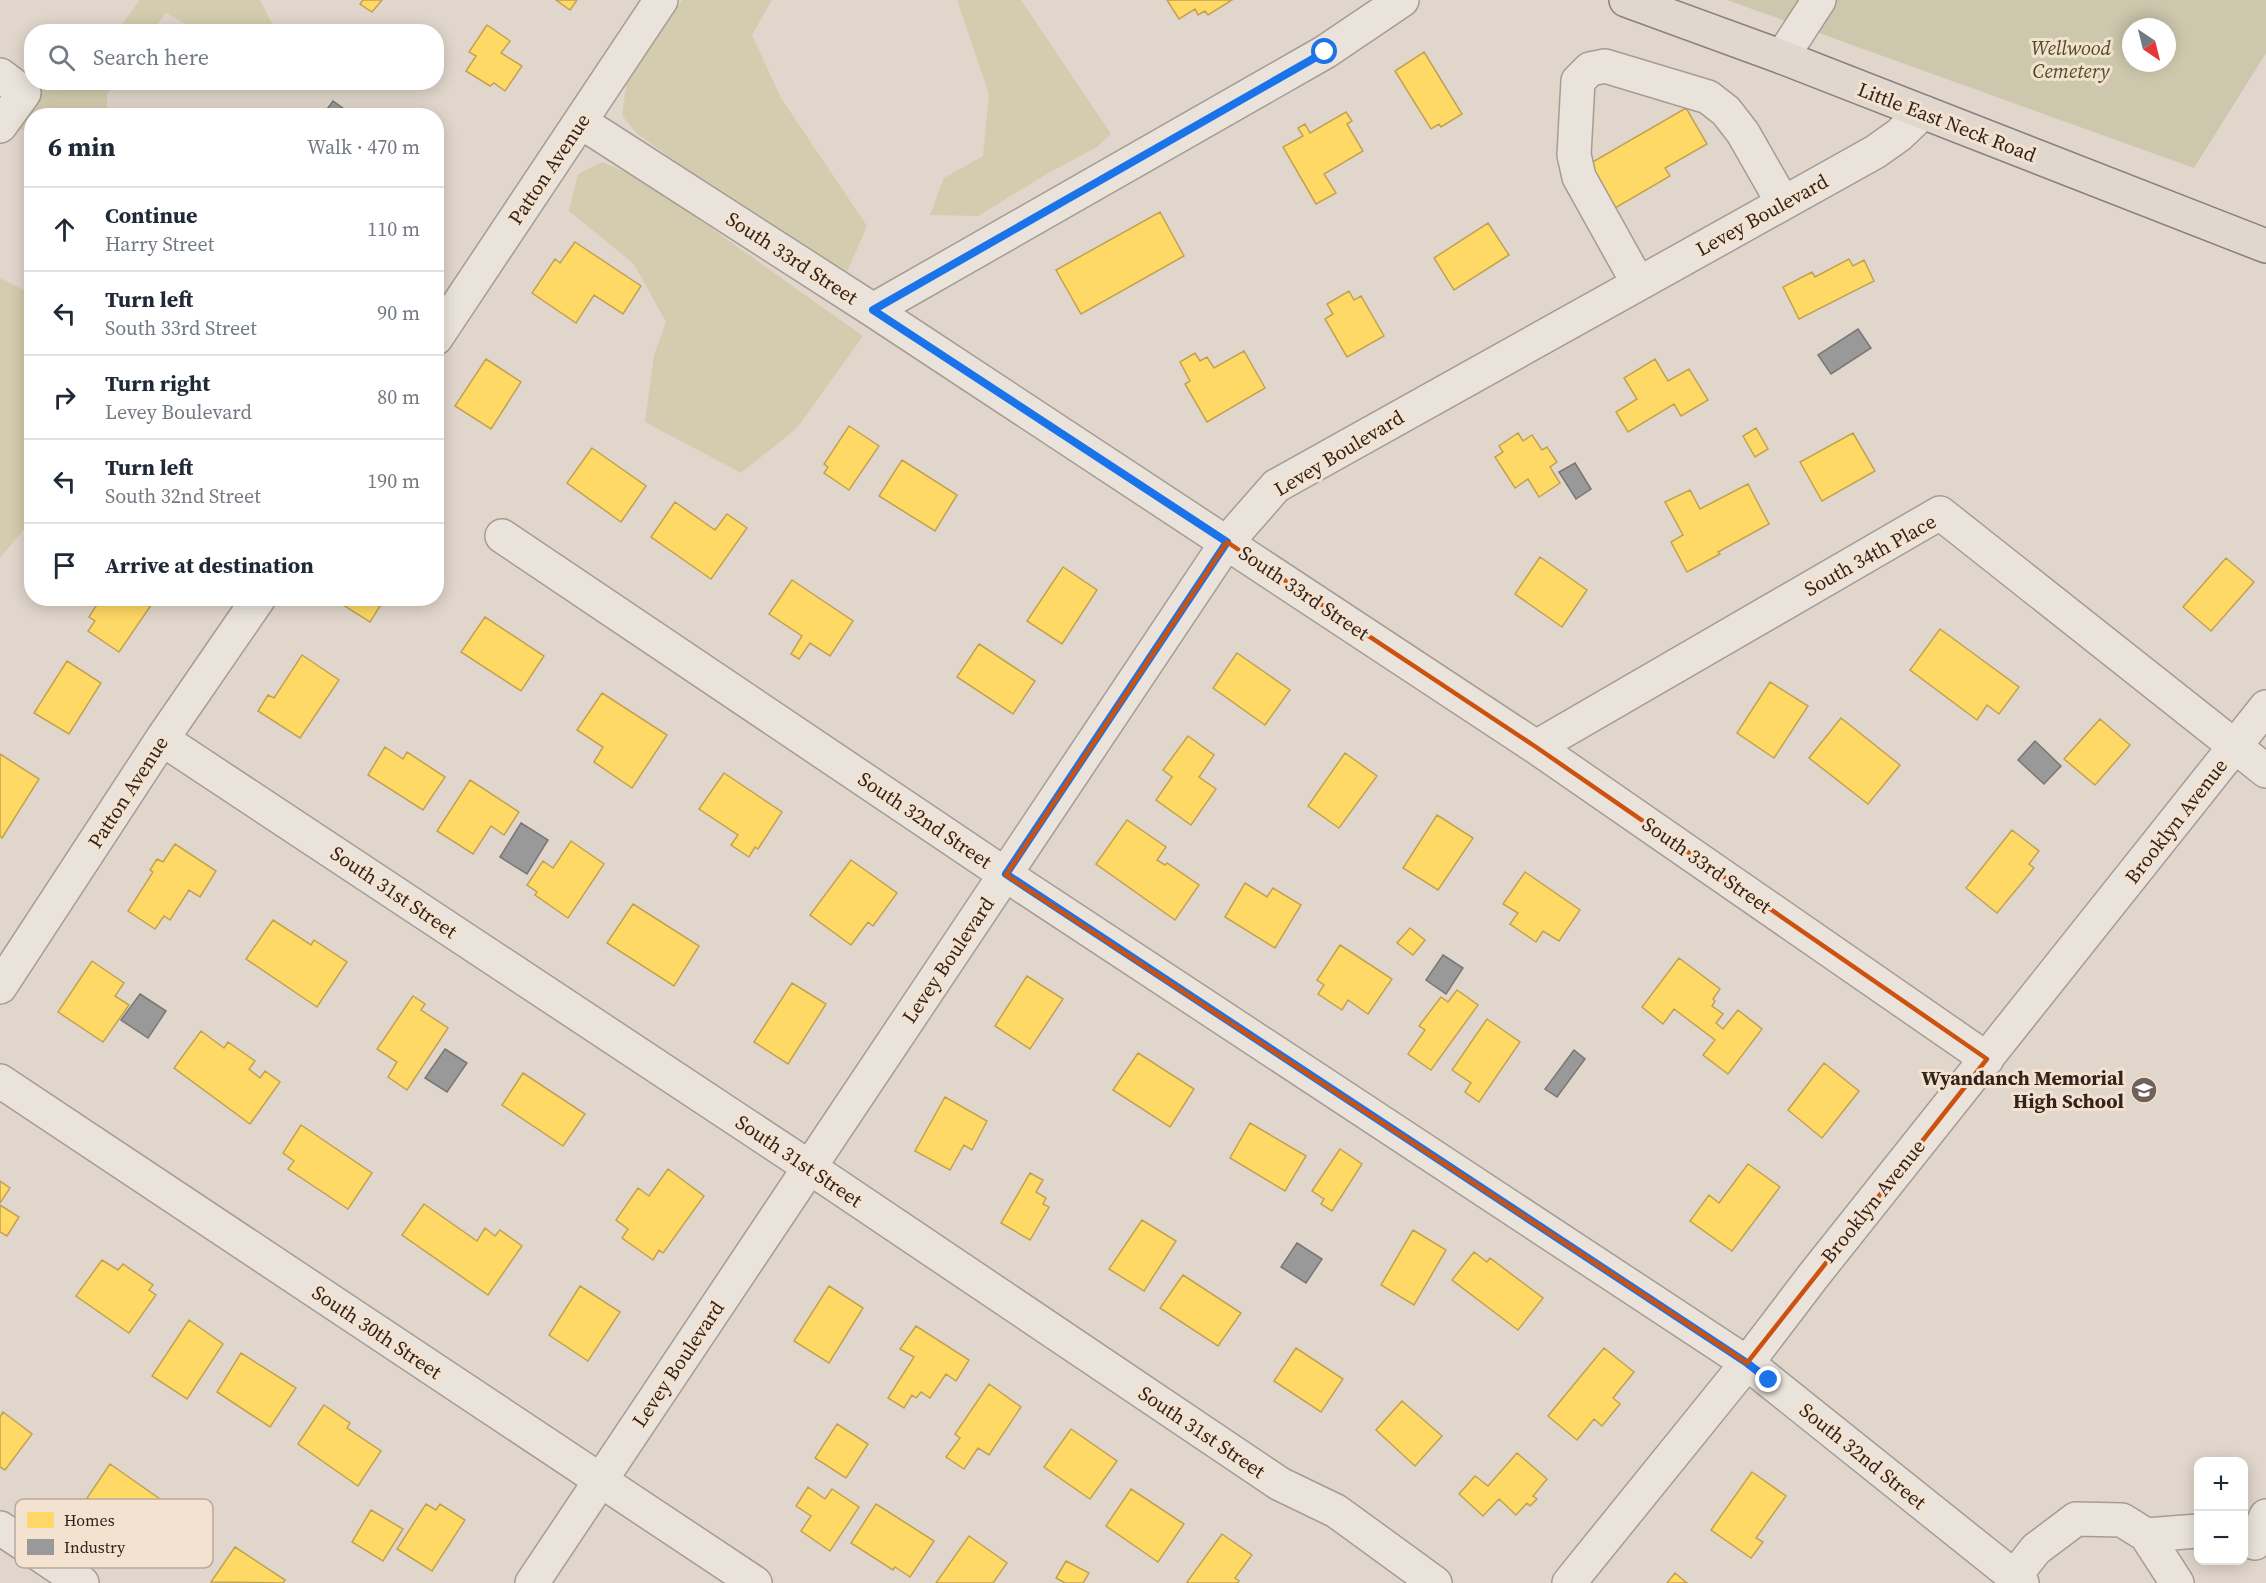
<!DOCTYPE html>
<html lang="en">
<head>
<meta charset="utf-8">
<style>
	:root { --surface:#fff; --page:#f6f6f7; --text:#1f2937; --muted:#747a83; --line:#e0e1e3 }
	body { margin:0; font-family:"Source Serif 4",serif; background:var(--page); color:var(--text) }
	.controls { position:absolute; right:18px; bottom:18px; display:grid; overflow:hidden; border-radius:12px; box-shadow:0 3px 15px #0003 }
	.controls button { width:54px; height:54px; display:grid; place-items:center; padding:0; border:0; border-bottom:2px solid var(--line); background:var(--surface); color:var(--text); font:30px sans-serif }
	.compass { position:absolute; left:2122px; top:18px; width:54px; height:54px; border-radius:50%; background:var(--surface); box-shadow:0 3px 15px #0003; rotate:145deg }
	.stop { position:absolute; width:18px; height:18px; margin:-14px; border:4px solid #1a73e8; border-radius:50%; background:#fff }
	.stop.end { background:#1a73e8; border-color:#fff; box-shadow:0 2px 6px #0008 }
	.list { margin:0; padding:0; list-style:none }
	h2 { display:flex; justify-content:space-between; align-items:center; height:78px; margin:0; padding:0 24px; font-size:26px }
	h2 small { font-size:20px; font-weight:400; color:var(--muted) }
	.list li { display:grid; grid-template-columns:39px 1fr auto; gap:18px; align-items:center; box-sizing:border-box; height:84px; padding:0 24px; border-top:2px solid var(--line) }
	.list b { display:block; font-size:22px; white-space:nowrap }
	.list p { margin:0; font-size:20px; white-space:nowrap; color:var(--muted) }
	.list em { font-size:20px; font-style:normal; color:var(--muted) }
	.icon { flex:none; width:33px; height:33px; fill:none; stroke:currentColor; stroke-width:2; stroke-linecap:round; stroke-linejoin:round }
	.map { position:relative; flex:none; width:2266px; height:1583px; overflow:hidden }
	.search { position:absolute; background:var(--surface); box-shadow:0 3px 15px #0003; left:24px; top:24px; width:420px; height:66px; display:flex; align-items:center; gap:15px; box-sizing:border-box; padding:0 21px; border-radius:24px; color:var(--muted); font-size:22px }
	.panel { position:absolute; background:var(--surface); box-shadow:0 3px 15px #0003; left:24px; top:108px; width:420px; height:498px; border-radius:24px }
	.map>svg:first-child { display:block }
</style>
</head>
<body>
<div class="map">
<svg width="2266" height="1583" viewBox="0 0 2266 1583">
	<rect width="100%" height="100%" fill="#e1d6cb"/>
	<!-- green -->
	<path fill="#d3ccae" d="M140 0H260L276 31H198L166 13 152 31H117Z
		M682 0H772L752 35 781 98 867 226 843 281 636 133 622 115 627 81Z
		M957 0H1021L1111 134 1097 147 1050 172 978 216 930 215 944 178 983 156 989 94Z
		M80 83H115L107 94V115L32 116 31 134 0 120V93L77 87Z
		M602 162 642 179 863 336 797 428 741 473 645 422 654 355 666 322 634 264 569 211 578 174Z
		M0 278 32 294 31 521 0 558Z"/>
	<!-- cemetery -->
	<path fill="#cdc7ad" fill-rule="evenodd" d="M1727 0H2266V53L2194 168ZM2131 27H2167V63H2131Z"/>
	<!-- homes -->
	<path fill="#ffd966" stroke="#c2a250" stroke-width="1.5" d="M363 0H382L372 12 360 4Z
		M556 0H577L570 10Z
		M1167 0H1232L1208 15 1205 11 1198 15 1195 9 1179 19Z
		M487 25 510 41 501 53 522 66 505 91 494 83 490 86 466 71 476 56 469 52Z
		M1424 52 1462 114 1441 127 1439 124 1431 129 1395 71Z
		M1686 108 1707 144 1665 168 1670 176 1610 211 1584 167Z
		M1346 112 1352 121 1347 124 1363 151 1324 174 1336 193 1316 204 1283 147 1303 136 1298 128 1305 124 1310 133Z
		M1160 212 1184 256 1081 314 1056 270Z
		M1488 223 1509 255 1454 290 1434 258Z
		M575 242 641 286 623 314 594 295 576 323 532 293 555 259 560 263Z
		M1849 259 1853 266 1864 260 1874 281 1799 319 1783 287 1812 272 1815 277Z
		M1349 291 1354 300 1361 296 1384 336 1347 357 1325 319 1333 314 1327 304Z
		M1244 351 1265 388 1207 422 1185 384 1190 381 1180 362 1195 353 1200 361 1207 357 1214 368Z
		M486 359 521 382 491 429 455 406Z
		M1655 359 1668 381 1689 369 1708 400 1681 416 1674 404 1628 432 1616 412 1637 399 1624 378Z
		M849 426 879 446 849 490 824 473 828 467 824 464Z
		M1756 428 1768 449 1755 457 1743 436Z
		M1518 433 1523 441 1532 435 1542 450 1547 447 1557 462 1550 467 1560 483 1539 497 1528 479 1515 488 1495 457 1503 452 1499 446Z
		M1853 433 1875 471 1822 501 1800 462Z
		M592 448 646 486 621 522 567 483Z
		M902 460 957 495 935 531 879 496Z
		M1748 484 1769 524 1718 552 1720 554 1687 572 1671 542 1683 535 1665 502 1690 490 1700 509Z
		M675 502 715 530 727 514 747 528 711 579 651 537Z
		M1540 557 1587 590 1562 627 1515 594Z
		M2226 558 2254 582 2211 631 2183 607Z
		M1063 567 1097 590 1062 644 1027 621Z
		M792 580 853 621 830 656 810 643 799 659 791 654 802 636 769 614Z
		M101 598H156L119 652 88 631 95 621 89 617Z
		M336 598H385L370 622 335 600Z
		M485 617 544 656 521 691 461 652Z
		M1940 629 2019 687 1999 714 1987 705 1977 720 1910 670Z
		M979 644 1035 681 1013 714 957 677Z
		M1237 653 1290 690 1265 725 1213 688Z
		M302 655 339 680 300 738 258 711 268 695 274 698Z
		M67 661 101 683 69 734 34 713Z
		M1770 682 1808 706 1774 758 1737 733Z
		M602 693 667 735 632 788 594 762 603 747 577 730Z
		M1841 718 1900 765 1868 804 1809 758Z
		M2100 719 2130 745 2095 785 2064 759Z
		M1188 736 1214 755 1199 777 1216 789 1191 825 1156 800 1172 777 1163 770Z
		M385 747 403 759 407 752 445 777 423 810 368 775Z
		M1345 753 1377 776 1339 828 1308 806Z
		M0 754 39 779 2 838 0 836Z
		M724 773 782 812 758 849 755 847 749 857 731 845 738 835 699 809Z
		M470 780 519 812 504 835 491 826 473 854 437 831Z
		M1437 815 1473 838 1438 890 1403 868Z
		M1127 820 1166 847 1157 860 1165 865 1167 863 1199 885 1175 920 1096 864Z
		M2012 830 2039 851 2029 864 2034 868 1997 913 1966 888Z
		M571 841 604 864 568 918 535 895 537 892 527 885 543 861 553 868Z
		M175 844 216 871 200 897 189 890 170 920 164 916 155 929 128 911 153 872 150 870 157 859 163 862Z
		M851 860 897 893 873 926 868 922 851 945 810 915Z
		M1525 872 1580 910 1559 941 1543 931 1536 942 1510 924 1518 913 1503 904Z
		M1245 883 1267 897 1273 888 1301 905 1275 948 1225 917Z
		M633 904 699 946 674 986 607 943Z
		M273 920 311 945 314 940 347 962 317 1007 246 959Z
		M1410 928 1425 940 1413 955 1397 943Z
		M1340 945 1392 979 1368 1014 1348 1000 1342 1010 1318 994 1324 985 1317 980Z
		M1679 958 1720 989 1713 999 1715 1001 1712 1006 1723 1014 1716 1023 1723 1029 1738 1010 1762 1029 1728 1074 1703 1055 1715 1040 1674 1009 1663 1024 1642 1007Z
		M92 961 124 983 115 996 129 1005 103 1042 58 1012Z
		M1027 976 1063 999 1030 1049 995 1026Z
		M792 983 826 1004 788 1064 754 1042Z
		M1457 990 1478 1005 1431 1070 1408 1054 1425 1030 1419 1026 1441 997 1448 1002Z
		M413 996 425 1004 421 1010 448 1028 407 1090 388 1077 397 1062 377 1049Z
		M1487 1019 1520 1042 1479 1102 1465 1092 1471 1083 1452 1070Z
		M201 1031 224 1048 228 1042 255 1061 249 1069 260 1078 265 1071 280 1082 250 1124 174 1068Z
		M1138 1053 1194 1089 1170 1127 1113 1090Z
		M1824 1063 1859 1091 1822 1138 1788 1110Z
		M523 1073 585 1114 563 1146 502 1105Z
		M945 1097 987 1121 972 1150 964 1145 950 1170 915 1151Z
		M1250 1123 1306 1156 1285 1191 1230 1158Z
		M301 1125 372 1173 348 1209 288 1169 294 1161 283 1153Z
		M1340 1149 1362 1164 1332 1211 1321 1204 1324 1199 1312 1191Z
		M1748 1164 1780 1187 1732 1251 1690 1221 1709 1195 1719 1203Z
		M668 1169 704 1196 663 1253 659 1250 653 1260 622 1238 628 1229 616 1220 638 1188 649 1196Z
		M1030 1173 1043 1180 1036 1192 1046 1198 1043 1204 1049 1207 1030 1240 1001 1223Z
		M0 1181 10 1188 0 1203Z
		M424 1204 477 1241 485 1228 495 1236 500 1230 522 1246 488 1295 402 1235Z
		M0 1205 19 1217 7 1236 0 1232Z
		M1142 1220 1176 1241 1144 1291 1109 1269Z
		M1413 1230 1446 1250 1414 1305 1381 1285Z
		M1474 1252 1487 1262 1490 1258 1543 1298 1518 1330 1452 1280Z
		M102 1260 118 1270 123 1264 153 1285 149 1290 156 1295 129 1333 76 1296Z
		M1183 1275 1241 1313 1218 1346 1160 1308Z
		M580 1286 620 1312 588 1361 549 1335Z
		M829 1286 863 1308 829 1363 794 1341Z
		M189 1320 223 1344 187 1399 152 1376Z
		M916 1326 969 1360 956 1381 946 1374 930 1398 921 1392 916 1398 912 1395 904 1408 888 1398 914 1357 900 1349Z
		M1296 1348 1343 1379 1321 1412 1274 1381Z
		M1604 1348 1634 1372 1613 1398 1620 1404 1602 1426 1594 1419 1577 1440 1548 1416Z
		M241 1353 296 1388 270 1427 217 1392Z
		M989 1384 1021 1407 989 1455 978 1448 964 1469 946 1457 960 1438 955 1434Z
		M1402 1401 1442 1436 1415 1466 1376 1430Z
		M324 1405 350 1423 347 1428 381 1451 358 1486 298 1444Z
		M3 1412 32 1434 5 1470 0 1467V1417Z
		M837 1424 868 1444 846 1478 815 1458Z
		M1071 1429 1117 1461 1090 1499 1044 1467Z
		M1517 1453 1547 1479 1533 1496 1537 1499 1530 1506 1527 1503 1516 1515 1499 1499 1483 1516 1459 1494 1475 1476 1488 1486Z
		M110 1464 177 1511 152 1547 99 1511 101 1507 87 1498Z
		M1752 1472 1786 1496 1756 1538 1763 1542 1751 1558 1711 1530Z
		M808 1487 825 1499 832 1489 859 1507 830 1551 801 1531 811 1516 796 1506Z
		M1131 1489 1184 1524 1158 1562 1106 1526Z
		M426 1504 436 1510 440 1504 465 1520 432 1571 397 1549Z
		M876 1504 934 1541 910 1577 895 1567 893 1570 851 1543Z
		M371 1510 403 1529 383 1561 352 1542Z
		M1222 1534 1252 1555 1235 1578 1239 1581 1238 1583H1189L1187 1582Z
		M969 1536 1007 1563 993 1583H936Z
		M235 1547 285 1580 283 1583 211 1582Z
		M1066 1561 1089 1573 1083 1583H1065L1056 1578Z
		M1675 1573 1687 1583H1667Z"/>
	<!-- industry -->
	<path fill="#999" stroke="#7a7674" stroke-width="1.5" d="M333 101 354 116H322Z
		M1858 329 1871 348 1831 374 1818 355Z
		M1575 463 1591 489 1576 499 1559 472Z
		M2035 741 2061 766 2044 784 2018 760Z
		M521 823 548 840 527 874 500 857Z
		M1443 955 1463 968 1446 994 1426 980Z
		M140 994 166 1011 148 1038 121 1020Z
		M445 1049 467 1063 447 1092 425 1078Z
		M1574 1050 1585 1059 1557 1097 1545 1089Z
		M1297 1243 1322 1259 1306 1283 1281 1267Z"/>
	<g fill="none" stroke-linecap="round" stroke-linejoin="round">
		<defs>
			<path id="minor" d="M1782 57 1819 0
				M0 75 24 93 0 126
				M581 122 873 310 1536 747 1987 1059
				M1638 283 1579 177 1574 155 1578 81 1590 69 1605 66 1708 97 1726 111 1743 133 1783 203
				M873 310 1325 52 1402 0
				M436 338 661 0
				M502 536 1006 875 1747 1363 2022 1583
				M162 739 809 1167 1280 1484 1336 1511 1435 1583
				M1536 747 1940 513 2266 771
				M0 987 162 739 259 598
				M0 1081 755 1583
				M0 1528 82 1583
				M2146 1535 2198 1531
				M2255 1543 2266 1516
				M2014 1577 2036 1549 2076 1519 2122 1520 2146 1535 2177 1583
				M532 1583 1227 542 1276 486 1875 152 1899 135 1923 112
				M1569 1583 1747 1363 1814 1275 2266 707"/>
			<path id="major" d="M1626 0 1782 57 2266 246"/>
		</defs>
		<!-- minor casing -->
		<use href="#minor" stroke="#a69c94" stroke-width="36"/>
		<!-- major casing -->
		<use href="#major" stroke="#8b817b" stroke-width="36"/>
		<!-- minor -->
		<use href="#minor" stroke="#eae3db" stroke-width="33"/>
		<!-- major -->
		<use href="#major" stroke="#e0d7ce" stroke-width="33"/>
	</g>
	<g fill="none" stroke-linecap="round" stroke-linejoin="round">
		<!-- route -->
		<path stroke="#1a73e8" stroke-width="8" d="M1325 52 873 310 1227 542 1006 874 1747 1363 1769 1380"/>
	</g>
	<!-- marked area -->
	<path fill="none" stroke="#cd510f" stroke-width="4.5" stroke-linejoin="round" d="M1227 542 1536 747 1987 1059 1747 1363 1006 875Z"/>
	<!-- icons -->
	<defs>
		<symbol id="school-disc" viewBox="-11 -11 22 22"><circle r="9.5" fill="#70625a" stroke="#f3e2d0"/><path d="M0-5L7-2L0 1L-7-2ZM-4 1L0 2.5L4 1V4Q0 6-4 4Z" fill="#fff"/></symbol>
	</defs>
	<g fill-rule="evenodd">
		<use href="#school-disc" x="2129" y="1075" width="30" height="30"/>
	</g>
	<g text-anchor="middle" stroke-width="6" stroke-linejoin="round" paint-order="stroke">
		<!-- park labels -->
		<g font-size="20" font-style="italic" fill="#4c4e25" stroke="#f3e2d0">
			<text x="2071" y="55">Wellwood<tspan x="2071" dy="23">Cemetery</tspan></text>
		</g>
		<!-- street labels -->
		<g font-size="20" fill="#33231d" stroke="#f3e2d0">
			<text transform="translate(1947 122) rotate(21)" y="7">Little East Neck Road</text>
			<text transform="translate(549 169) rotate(-56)" y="7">Patton Avenue</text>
			<text transform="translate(1762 215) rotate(-29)" y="7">Levey Boulevard</text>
			<text transform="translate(792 258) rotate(33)" y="7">South 33rd Street</text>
			<text transform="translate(1339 453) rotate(-31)" y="7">Levey Boulevard</text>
			<text transform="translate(1870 555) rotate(-29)" y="7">South 34th Place</text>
			<text transform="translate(1304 593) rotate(34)" y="7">South 33rd Street</text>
			<text transform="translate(128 792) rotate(-57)" y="7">Patton Avenue</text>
			<text transform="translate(925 820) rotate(34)" y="7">South 32nd Street</text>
			<text transform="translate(2176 821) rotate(-52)" y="7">Brooklyn Avenue</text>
			<text transform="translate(1707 865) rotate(35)" y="7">South 33rd Street</text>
			<text transform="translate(394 892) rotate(34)" y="7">South 31st Street</text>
			<text transform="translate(948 960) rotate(-56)" y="7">Levey Boulevard</text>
			<text transform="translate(799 1161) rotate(34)" y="7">South 31st Street</text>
			<text transform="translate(1873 1201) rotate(-51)" y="7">Brooklyn Avenue</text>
			<text transform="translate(377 1332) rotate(34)" y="7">South 30th Street</text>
			<text transform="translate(678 1364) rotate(-56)" y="7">Levey Boulevard</text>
			<text transform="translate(1202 1432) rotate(34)" y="7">South 31st Street</text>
			<text transform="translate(1863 1456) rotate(39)" y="7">South 32nd Street</text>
		</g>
		<!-- poi labels -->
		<g font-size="20" font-weight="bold" fill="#33231d" stroke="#f3e2d0" text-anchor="end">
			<text x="2124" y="1085">Wyandanch Memorial<tspan x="2124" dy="23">High School</tspan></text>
		</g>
	</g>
	<!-- legend -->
	<rect x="15" y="1499" width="198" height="69" rx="9" fill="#f3e2d0" stroke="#b9a99a" stroke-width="1.5"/>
	<rect x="27" y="1512" width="27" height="16" fill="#ffd966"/>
	<rect x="27" y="1539" width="27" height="16" fill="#999"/>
	<g font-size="16" fill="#33231d">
		<text x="64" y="1526">Homes</text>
		<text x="64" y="1553">Industry</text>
	</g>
</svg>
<div class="controls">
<button>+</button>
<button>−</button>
</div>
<svg class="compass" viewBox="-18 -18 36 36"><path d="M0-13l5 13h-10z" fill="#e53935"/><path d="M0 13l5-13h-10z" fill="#747a83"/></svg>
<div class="stop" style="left:1325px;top:52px"></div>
<div class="stop end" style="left:1769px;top:1380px"></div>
<div class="search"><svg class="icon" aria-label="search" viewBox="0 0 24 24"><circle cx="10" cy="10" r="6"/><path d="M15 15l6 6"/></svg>Search here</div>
<section class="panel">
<h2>6 min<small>Walk · 470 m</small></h2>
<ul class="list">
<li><svg class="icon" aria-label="ahead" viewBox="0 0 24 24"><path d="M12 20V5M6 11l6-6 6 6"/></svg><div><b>Continue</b><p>Harry Street</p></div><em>110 m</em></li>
<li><svg class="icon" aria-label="left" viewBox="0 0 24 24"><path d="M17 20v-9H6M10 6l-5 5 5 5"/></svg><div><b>Turn left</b><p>South 33rd Street</p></div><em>90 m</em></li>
<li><svg class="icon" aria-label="right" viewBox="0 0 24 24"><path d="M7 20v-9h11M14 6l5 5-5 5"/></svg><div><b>Turn right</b><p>Levey Boulevard</p></div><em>80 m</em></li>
<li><svg class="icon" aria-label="left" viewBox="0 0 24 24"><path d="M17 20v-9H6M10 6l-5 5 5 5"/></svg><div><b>Turn left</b><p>South 32nd Street</p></div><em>190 m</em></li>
<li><svg class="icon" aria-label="arrive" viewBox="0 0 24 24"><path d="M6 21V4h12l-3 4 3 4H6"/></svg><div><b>Arrive at destination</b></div></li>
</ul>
</section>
</div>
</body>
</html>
